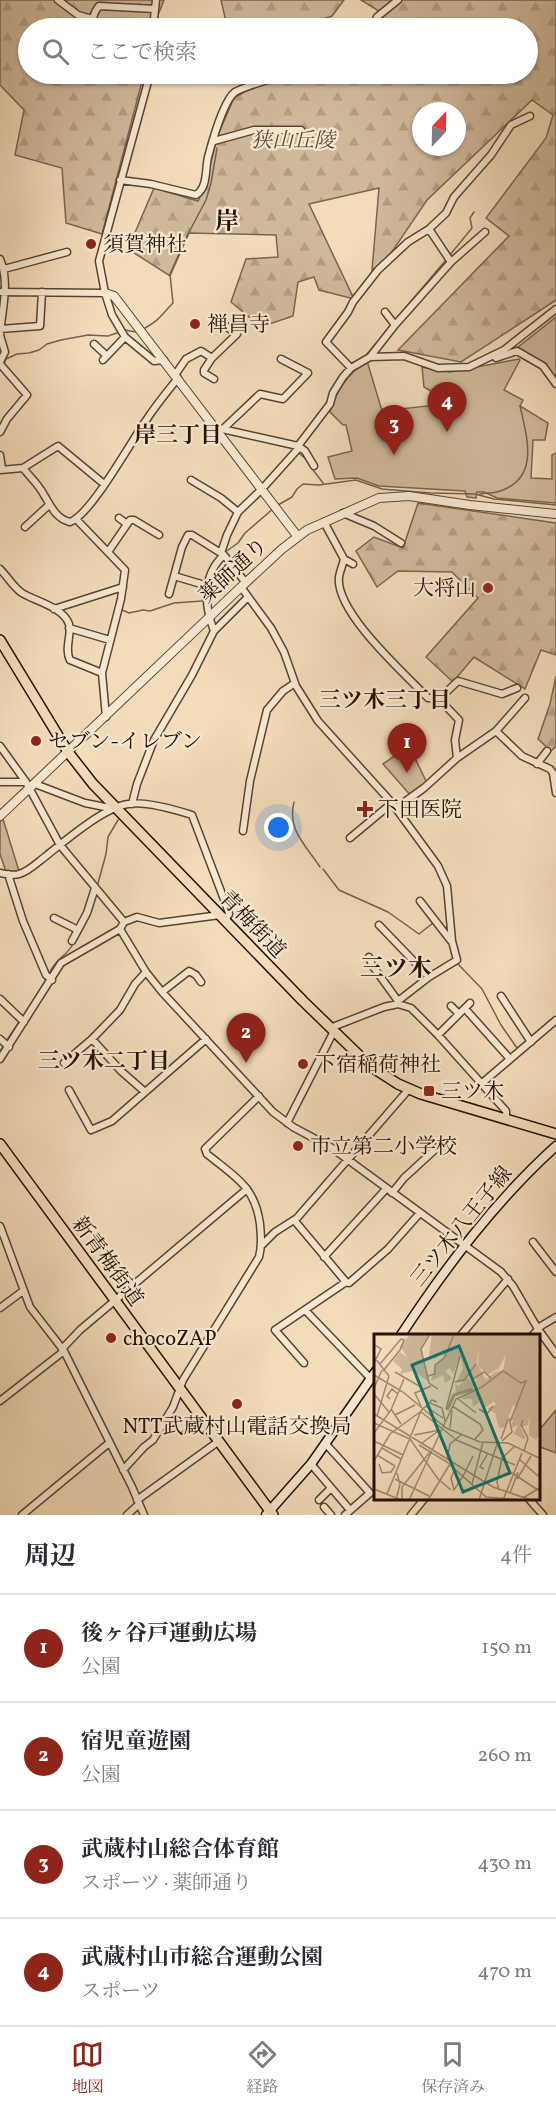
<!DOCTYPE html>
<html lang="ja">
<head>
<meta charset="utf-8">
<style>
	:root { --surface:#fff; --page:#f7f7f7; --text:#2b2b33; --muted:#7c7c81; --line:#e1e1e2; --accent:#8f2418 }
	body { margin:0; font-family:Vollkorn,"Noto Serif JP",serif; background:var(--page); color:var(--text) }
	.compass { position:absolute; left:412px; top:102px; width:54px; height:54px; border-radius:50%; background:var(--surface); box-shadow:0 2px 4px #0004; rotate:22deg }
	.you { position:absolute; left:279px; top:828px; width:21px; height:21px; margin:-15px; border:4px solid #fff; border-radius:50%; background:#1a73e8; box-shadow:0 0 0 9px #1a73e833 }
	.badge { display:grid; place-items:center; width:39px; height:39px; border-radius:50%; background:var(--accent); color:#fff; font-size:20px; font-weight:700 }
	.pin { position:absolute; translate:-50% -50px; filter:drop-shadow(0 2px 3px #0008) }
	.pin::after { content:''; position:absolute; top:32px; width:21px; height:18px; background:inherit; clip-path:polygon(0 0,100% 0,50% 100%) }
	.list { margin:0; padding:0; list-style:none }
	h2 { display:flex; justify-content:space-between; align-items:center; height:78px; margin:0; padding:0 24px; font-size:26px }
	h2 small { font-size:20px; font-weight:400; color:var(--muted) }
	.list li { display:grid; grid-template-columns:39px 1fr auto; gap:18px; align-items:center; box-sizing:border-box; height:108px; padding:0 24px; border-top:2px solid var(--line) }
	.list b { display:block; font-size:22px; white-space:nowrap }
	.list p { margin:0; font-size:20px; white-space:nowrap; color:var(--muted) }
	.list em { font-size:20px; font-style:normal; color:var(--muted) }
	.icon { flex:none; width:33px; height:33px; fill:none; stroke:currentColor; stroke-width:2; stroke-linecap:round; stroke-linejoin:round }
	.map { position:relative; flex:none; width:556px; height:1515px; overflow:hidden }
	.search { position:absolute; background:var(--surface); box-shadow:0 2px 4px #0004; left:18px; right:18px; top:18px; height:66px; display:flex; align-items:center; gap:15px; box-sizing:border-box; padding:0 21px; border-radius:33px; color:var(--muted); font-size:22px }
	.sheet { height:510px; background:var(--surface) }
	nav { display:flex; justify-content:space-around; align-items:center; box-sizing:border-box; height:84px; border-top:2px solid var(--line); background:var(--surface); font-size:16px; color:var(--muted) }
	nav a { display:grid; justify-items:center; gap:3px }
	nav .on { color:var(--accent) }
	.map>svg:first-child { display:block }
</style>
</head>
<body>
<div class="map">
<svg width="556" height="1515" viewBox="0 0 556 1515">
	<defs>
		<pattern id="forest-firs" width="22" height="20" patternUnits="userSpaceOnUse" patternTransform="scale(1.5)"><rect width="22" height="20" fill="#d0b99b"/><path d="M5 1l3.5 6h-7zM16 11l3.5 6h-7z" fill="#b29e84"/></pattern>
	</defs>
	<rect width="100%" height="100%" fill="#f3dcba"/>
	<filter id="stains"><feTurbulence type="fractalNoise" baseFrequency=".00333" numOctaves="4"/><feColorMatrix values="0 0 0 0 .2 0 0 0 0 .09 0 0 0 0 .02 0 0 0 .5 -.17"/></filter>
	<radialGradient id="worn" r=".72"><stop offset=".6" stop-color="#630" stop-opacity="0"/><stop offset="1" stop-color="#630" stop-opacity=".3"/></radialGradient>
	<!-- forest -->
	<path fill="url(#forest-firs)" stroke="#7a6550" stroke-width="1.5" fill-rule="evenodd" d="M0 0H164L153 28H28V74H144L102 234 66 223 62 168 15 155 24 110 0 85Z
		M221 0H344L332 16 295 28H237L226 22Z
		M361 0H556V300L461 362 398 350 509 236 486 218 546 138 553 115 532 100 427 200 383 265 372 270 379 188 309 204 354 299 319 290 314 277 298 282 293 316 261 327 231 302 246 259 278 257 276 235 189 233 170 276 128 249 154 188 198 201 205 187 217 137 234 98 274 74H528V28H371L379 11ZM421 111H457V147H421Z
		M418 503 556 523V655L541 650 525 689 474 657 453 682 426 657 478 598 452 572 398 571 377 587 356 551 374 537 403 548Z
		M556 676V746L551 751 538 739 550 704Z"/>
	<!-- park -->
	<path fill="#d0b99b" stroke="#7a6550" stroke-width="1.5" d="M556 317V379L544 364 517 348Z
		M519 359 520 360 504 390 523 400 520 406 548 423 545 440H533L531 478 552 479V455L556 453V503L497 498 484 492H477L476 498 467 497 465 491 379 486 357 478 335 479 328 457 352 451 346 425H343L330 412C337 390 347 374 367 361L382 411 446 404 438 398 439 396 424 387 422 367 450 372Z
		M409 746 427 783 411 796 383 764Z
		M3 819 19 871 6 872 0 854V822Z
		M556 1410V1453L540 1447V1429Z"/>
	<g fill="none" stroke-linecap="round" stroke-linejoin="round">
		<!-- stream -->
		<path stroke="#76614c" stroke-width="1.5" d="M449 256 472 228 470 218 474 212
			M395 320 446 260
			M145 328C161 319 161 315 173 303L170 274 187 236 206 200 211 183 217 148
			M125 330 136 332
			M367 354 392 324
			M3 366 6 359 17 354 29 353 39 350 47 344 61 340 88 335 108 336 120 332
			M300 454 308 461
			M310 466 323 483
			M478 495C484 492 493 494 500 491 540 478 527 437 520 406
			M278 505 292 497 297 489 303 484 319 485 356 480 382 489 431 493 475 494 494 499 556 505
			M224 553 238 543 245 533 274 508
			M205 582 213 564
			M122 610 129 613 143 610 150 611 174 603 202 601 204 587
			M294 802C287 830 305 844 320 867
			M323 869 339 890 388 912 419 934 433 923
			M97 887 106 854 108 837 118 820
			M458 964 482 989 501 1025 517 1048
			M49 974C55 959 66 957 73 944
			M22 1018 47 979
			M7 1040 19 1022
			M0 1051 3 1047"/>
		<defs>
			<path id="minor" d="M58 0 78 15 92 19
				M95 28C92 18 93 14 99 6L155 9
				M153 28 156 0
				M373 28 377 17 398 0
				M150 74 99 261 105 293 112 315 125 337 154 361 164 360
				M214 141 254 130H301
				M120 180 151 184 196 195C208 187 205 170 208 157 212 142 224 100 235 92 248 85 274 78 288 74
				M429 229 451 262
				M0 259C10 282 2 310 0 334
				M4 269 67 252
				M0 292 105 293
				M385 312 395 325
				M0 329 40 326 42 292
				M0 335 5 352 0 362
				M94 344 107 356
				M370 357 404 356 438 368 469 367 504 350 556 309
				M212 358 204 370V373L214 379
				M496 358 517 351 543 366 556 384
				M103 360 125 337
				M0 364 27 395 7 419 0 432
				M351 368 326 342 348 312 353 302 378 270 408 242 429 229 446 213 454 197 491 155 511 125 530 116
				M175 375 186 359 201 351 212 358 237 334 216 319
				M222 429 298 446 305 451 314 466
				M223 429 260 394 283 399 308 373 281 359
				M0 455 2 469
				M23 468C30 477 39 485 44 495 51 506 56 519 70 522 91 515 131 441 147 419 156 405 167 392 178 378
				M0 470 23 468 58 446 104 484
				M191 480 221 498 238 512
				M343 513 374 526 401 543
				M119 518 127 524
				M77 520 125 570 121 599 102 673 106 717
				M324 522 344 559C343 564 340 571 339 577 335 612 404 673 428 698L439 699 459 720 455 740 457 758
				M25 527 49 505
				M108 552 130 520H134L159 535
				M221 553 227 535 238 512 262 489 297 450 298 446 330 404 333 393 343 377 351 368 370 357 395 325 451 262 485 232
				M344 559 353 564
				M0 569C7 576 14 588 22 593 35 601 63 607 69 624 72 635 64 649 70 660L102 673
				M174 576 208 586
				M241 587 271 628 284 652 296 686 318 721 392 803 438 866 447 886 452 941 457 960 429 977 398 1001V1004
				M169 594 182 547 188 535H192L224 555 246 583
				M54 609 123 587
				M69 628 110 640
				M214 631C204 605 202 575 224 555
				M439 699 458 681 502 694 517 688
				M496 731 522 756 550 769 553 773 556 793
				M0 746 26 782 60 845 124 922
				M537 764 547 751
				M0 782H26
				M35 784 85 803 115 809
				M132 804 137 784 154 740 192 675 214 631 248 597
				M396 808 424 788 457 758 496 731 525 698
				M243 831 250 781 267 710 283 691 295 683
				M350 838 392 803
				M0 873C6 874 13 876 19 874 28 872 38 862 46 856 66 840 103 808 128 804 144 801 176 810 192 815L228 910 229 914 225 920
				M8 874 23 921 46 975 52 980
				M420 901 451 941
				M54 918 78 930
				M379 925 429 977
				M120 929 146 972 162 992 273 1112 293 1127 332 1148 501 1272 513 1286 538 1329 556 1354
				M72 941 87 913 95 888
				M369 957 372 965 398 1001
				M162 992 189 971 196 975 201 982
				M501 996 531 1042
				M0 999 24 1022
				M451 1006 459 1014
				M468 1012 510 1059
				M330 1028 384 1007 398 1004 411 1008 438 1035 506 1111V1120
				M438 1035 470 1003
				M0 1039 9 1047
				M0 1059 61 963 120 929 124 922 137 917 159 923 220 915
				M64 1063 92 1039
				M481 1084 556 1020
				M69 1090 91 1130 112 1121 206 1039
				M145 1092 121 1071 92 1039 120 1010 135 984 146 972
				M287 1123 334 1031
				M392 1193 404 1178 440 1145
				M294 1220 346 1282
				M0 1226 30 1307 64 1351 132 1487 144 1515
				M533 1242 556 1272
				M262 1245 275 1232 297 1218 409 1089
				M324 1257 386 1189
				M0 1308 23 1291
				M305 1310 371 1379
				M462 1334 508 1279
				M533 1335 541 1326 556 1317
				M62 1349 80 1330 247 1189
				M304 1363 275 1330 346 1282 349 1283 388 1249 419 1214
				M0 1401 64 1351
				M325 1443 370 1493 345 1515
				M311 1464 350 1510
				M123 1470 144 1447 153 1440 173 1407 183 1380 259 1257C262 1245 261 1236 260 1224 255 1186 235 1177 207 1154L205 1149 259 1096
				M528 1498 543 1515
				M137 1500 219 1441
				M319 1500 331 1488
				M324 1507 331 1515
				M22 1515 109 1443
				M127 1515 139 1504
				M411 1515 425 1498"/>
			<path id="tertiary" d="M105 293 114 296 298 537
				M0 816 241 587 282 549 307 530 379 498 409 496 470 505 556 514"/>
			<path id="secondary" d="M401 1335C446 1267 495 1201 556 1146
				M266 1515 311 1464 376 1371"/>
			<path id="primary" d="M0 640 68 752 93 784 303 1001 370 1066 398 1084 421 1094 556 1134
				M0 1144 273 1515"/>
		</defs>
		<!-- minor casing -->
		<use href="#minor" stroke="#584432" stroke-width="9"/>
		<!-- tertiary casing -->
		<use href="#tertiary" stroke="#584432" stroke-width="10"/>
		<!-- secondary casing -->
		<use href="#secondary" stroke="#241105" stroke-width="11"/>
		<!-- primary casing -->
		<use href="#primary" stroke="#241105" stroke-width="12"/>
		<!-- minor -->
		<use href="#minor" stroke="#f7e8d2" stroke-width="6"/>
		<!-- tertiary -->
		<use href="#tertiary" stroke="#f7e8d2" stroke-width="8"/>
		<!-- secondary -->
		<use href="#secondary" stroke="#f7e8d2" stroke-width="8"/>
		<!-- primary -->
		<use href="#primary" stroke="#f3dcba" stroke-width="9"/>
	</g>
	<!-- markers -->
	<g fill="#8f2418" stroke="#f7e8d2" stroke-width="2">
		<circle cx="91" cy="244" r="6"/>
		<circle cx="195" cy="324" r="6"/>
		<circle cx="488" cy="588" r="6"/>
		<circle cx="36" cy="741" r="6"/>
		<path d="M362 800h6v6h6v6h-6v6h-6v-6h-6v-6h6z"/>
		<circle cx="303" cy="1064" r="6"/>
		<rect x="423" y="1085" width="12" height="12" rx="3"/>
		<circle cx="298" cy="1146" r="6"/>
		<circle cx="111" cy="1338" r="6"/>
		<circle cx="237" cy="1404" r="6"/>
	</g>
	<g text-anchor="middle" stroke-width="4.5" stroke-linejoin="round" paint-order="stroke">
		<!-- park labels -->
		<g font-size="21" font-style="italic" fill="#604c3a" stroke="#f7e8d2">
			<text x="293" y="147">狭山丘陵</text>
		</g>
		<!-- poi labels -->
		<g font-size="21" fill="#241105" stroke="#f7e8d2" text-anchor="start">
			<text x="103" y="251">須賀神社</text>
			<text x="207" y="331">禅昌寺</text>
			<text x="476" y="595" text-anchor="end">大将山</text>
			<text x="48" y="748">セブン-イレブン</text>
			<text x="378" y="816">下田医院</text>
			<text x="315" y="1071">下宿稲荷神社</text>
			<text x="441" y="1098">三ツ木</text>
			<text x="310" y="1153">市立第二小学校</text>
			<text x="123" y="1345">chocoZAP</text>
			<text x="237" y="1433" text-anchor="middle">NTT武蔵村山電話交換局</text>
		</g>
		<!-- street labels -->
		<g font-size="21" fill="#241105" stroke="#f7e8d2">
			<text transform="translate(233 570) rotate(-43)" y="7">薬師通り</text>
			<text transform="translate(253 924) rotate(46)" y="7">青梅街道</text>
			<text transform="translate(461 1226) rotate(-51)" y="7">三ツ木八王子線</text>
			<text transform="translate(108 1261) rotate(54)" y="7">新青梅街道</text>
		</g>
		<!-- neighbourhood labels -->
		<g font-size="22" font-weight="bold" fill="#241105" stroke="#f7e8d2">
			<text x="178" y="442">岸三丁目</text>
			<text x="385" y="707">三ツ木三丁目</text>
			<text x="104" y="1068">三ツ木二丁目</text>
		</g>
		<!-- quarter labels -->
		<g font-size="24" font-weight="bold" fill="#241105" stroke="#f7e8d2">
			<text x="227" y="229">岸</text>
			<text x="396" y="976">三ツ木</text>
		</g>
	</g>
	<!-- overview -->
	<g transform="translate(374 1334)">
		<rect width="166" height="166" fill="#f3dcba"/>
		<path d="M37 0H55L47 14 54 47 39 37 26 40 28 35 19 27 26 18 33 23 26 12ZM58 0H166L167 97 162 106 155 101 156 79 154 91 146 93 152 104 149 105 140 100 144 91 137 94 142 72 139 71 131 93 125 94 121 79 113 75 122 71 120 67 110 75 107 67 99 73 98 65H87L121 38 129 37 132 20 125 34 113 41 104 31 105 11 103 29 89 46 83 47 89 34 86 21 79 40 76 34 71 37 78 44 71 49 69 41 57 47 61 31 70 23 67 18 61 25 55 21Z" fill="#d0b99b"/>
		<path d="M103 29 113 48 82 60 81 49 84 52 94 43 100 52 102 45 93 42Z" fill="#d0b99b"/>
		<path fill="none" stroke="#ad977c" stroke-width="3" d="M73 76 80 61 99 55"/>
		<path fill="none" stroke="#a08b72" stroke-width="1.5" d="M56 0 47 15 55 49 64 55M0 23 15 42M0 29 7 15 1 11M6 30 27 5M9 37 26 16 30 6 27 5M21 38 47 53 54 70M0 41 29 58 72 94 106 108 134 109 167 125M54 42 61 40V31L71 23 80 0M99 45 110 38 117 44M81 48 90 46 102 30M0 54 8 36M0 60 15 78M83 64 102 79M16 65 13 62 18 55 24 60M56 69 68 74 71 87M47 72 41 59 57 52M51 72 69 84M78 72 106 90 109 96 101 105M17 75 27 90M72 75 86 22M105 75 113 80 119 72M46 77 80 104M0 80 119 153 157 166M21 81 41 71M3 82 15 42M149 86 147 91 154 104 150 117M0 89 36 105 64 145 77 156M76 94 78 76M0 99 17 76 30 45M40 101 66 96M80 105 141 131M127 105 134 86 139 84M0 107 29 121M48 109 63 98M45 111 73 128 112 163 146 166M8 114 27 125M3 121 21 132M145 125 164 142 167 133M73 126 76 110 87 101M0 127 16 100 46 78M5 130 8 139 17 138 21 132M81 135 77 144 80 156 89 142M110 135 106 133 114 119M138 139 167 158M89 142 99 122M21 145 55 162M143 145 157 122M98 150 109 108M0 155 27 166M125 156 123 148 128 124 140 113M136 159 144 138M13 160 47 77 58 66 63 68M149 164 167 153M22 166 26 150 23 139M28 166V153L56 118M35 166 82 65 108 53 129 37 147 49 152 47 136 88 138 98 128 107M54 166 76 130M105 166 124 107M129 166 148 119"/>
		<path fill="#0f766e" fill-opacity="0.15" stroke="#0f766e" stroke-width="3" d="M85 12 136 139 89 158 38 31Z"/>
		<rect width="166" height="166" fill="none" stroke="#241105" stroke-width="3"/>
	</g>
	<rect width="100%" height="100%" filter="url(#stains)"/>
	<rect width="100%" height="100%" fill="url(#worn)"/>
</svg>
<svg class="compass" viewBox="-18 -18 36 36"><path d="M0-13l5 13h-10z" fill="#e53935"/><path d="M0 13l5-13h-10z" fill="#7c7c81"/></svg>
<div class="you"></div>
<div class="pin badge" style="left:407px;top:773px">1</div>
<div class="pin badge" style="left:246px;top:1063px">2</div>
<div class="pin badge" style="left:394px;top:455px">3</div>
<div class="pin badge" style="left:447px;top:432px">4</div>
<div class="search"><svg class="icon" aria-label="search" viewBox="0 0 24 24"><circle cx="10" cy="10" r="6"/><path d="M15 15l6 6"/></svg>ここで検索</div>
</div>
<section class="sheet">
<h2>周辺<small>4件</small></h2>
<ul class="list">
<li><span class="badge">1</span><div><b>後ヶ谷戸運動広場</b><p>公園</p></div><em>150 m</em></li>
<li><span class="badge">2</span><div><b>宿児童遊園</b><p>公園</p></div><em>260 m</em></li>
<li><span class="badge">3</span><div><b>武蔵村山総合体育館</b><p>スポーツ · 薬師通り</p></div><em>430 m</em></li>
<li><span class="badge">4</span><div><b>武蔵村山市総合運動公園</b><p>スポーツ</p></div><em>470 m</em></li>
</ul>
</section>
<nav>
<a class="on"><svg class="icon" aria-label="map" viewBox="0 0 24 24"><path d="M3 6l6-2 6 2 6-2v14l-6 2-6-2-6 2zM9 4v14M15 6v14"/></svg>地図</a>
<a><svg class="icon" aria-label="directions" viewBox="0 0 24 24"><path d="M12 3l9 9-9 9-9-9zM9 14v-3h6M13 9l2 2-2 2"/></svg>経路</a>
<a><svg class="icon" aria-label="saved" viewBox="0 0 24 24"><path d="M7 4h10v16l-5-4-5 4z"/></svg>保存済み</a>
</nav>
</body>
</html>
